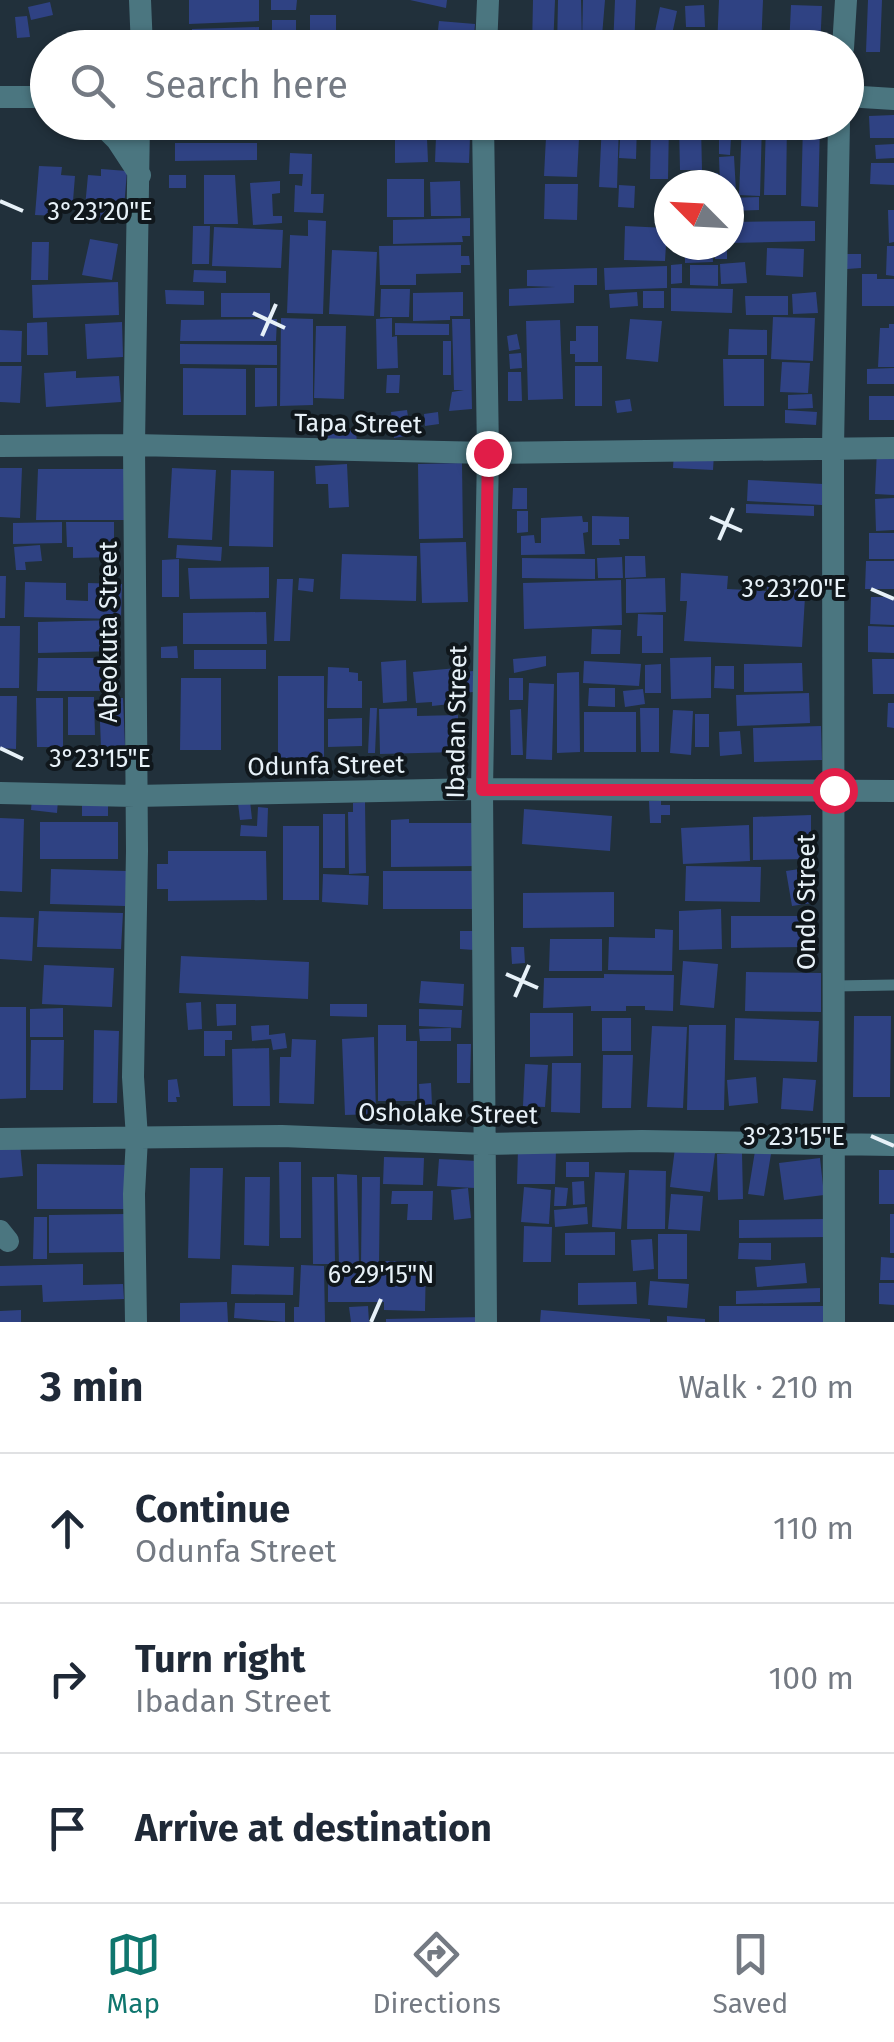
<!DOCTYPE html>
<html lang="en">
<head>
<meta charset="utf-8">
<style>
	:root { --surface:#fff; --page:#f6f6f7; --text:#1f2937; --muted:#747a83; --line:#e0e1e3; --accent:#0f766e }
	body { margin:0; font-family:"Fira Sans",sans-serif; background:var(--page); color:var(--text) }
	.compass { position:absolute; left:654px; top:170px; width:90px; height:90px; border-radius:50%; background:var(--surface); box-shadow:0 2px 8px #0004; rotate:294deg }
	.stop { position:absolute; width:30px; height:30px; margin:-22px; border:8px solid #e11d48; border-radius:50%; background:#fff }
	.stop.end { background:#e11d48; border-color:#fff; box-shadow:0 2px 10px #0008 }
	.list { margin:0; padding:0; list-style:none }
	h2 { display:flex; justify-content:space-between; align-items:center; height:130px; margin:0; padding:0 40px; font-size:42px }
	h2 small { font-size:32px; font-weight:400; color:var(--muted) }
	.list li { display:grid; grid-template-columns:65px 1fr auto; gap:30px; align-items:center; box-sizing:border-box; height:150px; padding:0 40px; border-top:2px solid var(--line) }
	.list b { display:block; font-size:38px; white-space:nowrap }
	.list p { margin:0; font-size:32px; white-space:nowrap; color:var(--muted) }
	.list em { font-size:32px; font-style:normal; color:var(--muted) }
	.icon { flex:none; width:55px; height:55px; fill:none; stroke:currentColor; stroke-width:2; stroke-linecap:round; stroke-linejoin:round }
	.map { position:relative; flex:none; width:894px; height:1322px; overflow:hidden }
	.search { position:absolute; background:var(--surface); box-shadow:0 2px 8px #0004; left:30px; right:30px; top:30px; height:110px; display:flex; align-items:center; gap:25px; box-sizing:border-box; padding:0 35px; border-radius:55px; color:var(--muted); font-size:38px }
	.sheet { height:580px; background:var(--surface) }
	nav { display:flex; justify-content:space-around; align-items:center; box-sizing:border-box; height:140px; border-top:2px solid var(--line); background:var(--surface); font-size:28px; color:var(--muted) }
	nav a { display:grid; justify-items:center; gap:5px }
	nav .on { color:var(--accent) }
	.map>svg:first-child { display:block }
</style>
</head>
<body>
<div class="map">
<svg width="894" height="1322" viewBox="0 0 894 1322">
	<rect width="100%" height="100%" fill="#21303b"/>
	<!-- building -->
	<path fill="#2f4283" d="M189 0H259V21L189 24Z
		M271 0H297L296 10H271Z
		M410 0H447L446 8Z
		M533 0H555L553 48H532Z
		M558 0H581L582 43 583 0H605L601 48H557Z
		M615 0H636L634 48H613Z
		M719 0H763L761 48H717Z
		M868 0H882L880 52H866Z
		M50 2 53 15 31 20 28 7Z
		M704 5 705 27H686L685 6Z
		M791 5 822 6 820 48H789Z
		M660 7 677 11 670 44 653 41Z
		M310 15H336V48H310Z
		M27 16 30 37 17 38 15 17Z
		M272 20H296V48H272Z
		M439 21 475 24 473 48H436Z
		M259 27V48H192V29Z
		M427 30V48H388V31Z
		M682 30 701 31 700 41 681 39Z
		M894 115V138H870L869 116Z
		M176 122H237V135L176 137Z
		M602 122H619L617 188 599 187Z
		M651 122H669L668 179H650Z
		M766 122H787L786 195H764Z
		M621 123 637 124 636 159 619 158Z
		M742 123H762L760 196 739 195Z
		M803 123H820L818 207 801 206Z
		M679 126H701L702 170H680Z
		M436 136 470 137 469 163 435 162Z
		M546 137 579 138 577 177 544 176Z
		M427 138 428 162 395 163V139Z
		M719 138H731L730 155 719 154Z
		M175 143H257V160L175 161Z
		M894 144V158L876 159 875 145Z
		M290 153 312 154 311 194H324L323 213 294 212 295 185 302 186 303 174H289Z
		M734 156 736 192H729V185H720L719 157Z
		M871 163H894V185L870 184Z
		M39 166 62 167 61 175 75 176 73 201 59 200 58 216 35 215Z
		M101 169 127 171 123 221 84 218 88 175 101 176Z
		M696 173H718V185H696Z
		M169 175H186V188H169Z
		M204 175H235L238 224H204Z
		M387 179H424V217H387Z
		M280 181V193L272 194 273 216H282V223L253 225 250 183Z
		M460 181 461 216H431L430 182Z
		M545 184H578L577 220 544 219Z
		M619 185 635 186 634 208 618 207Z
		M759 197V210L729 211V198Z
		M888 210H894V242L889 243Z
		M470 218V236H462L463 242 393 244V220Z
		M308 220 326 221 323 314 287 313 290 235 308 236Z
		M815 221V241L729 243V222Z
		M193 226H210L209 264H192Z
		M625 226 667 228 665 261 624 260Z
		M214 227 283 230 281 268 212 266Z
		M90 239 118 244 112 280 82 275Z
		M32 242H49L48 280H31Z
		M461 245V256H469L470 265H461V273L416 274V285H380L379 246Z
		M712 245 713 262 685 263V246Z
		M715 246H727V259H715Z
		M887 246H894V276L886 275Z
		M767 248 804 249 803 277 766 275Z
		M332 250 377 252 374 316 329 314Z
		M846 254H861V268L847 269Z
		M745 262 747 283 721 284 720 264Z
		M682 264V283L671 284V265Z
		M690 265H718V286L690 285Z
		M667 266V288L605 290 604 268Z
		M597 268V285H574V303L509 306V289L555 287 527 286V270Z
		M194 270 226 271V283L193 282Z
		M862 274H877V279H894V306H862Z
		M118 282 119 315 33 318 32 285Z
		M671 288 733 289 732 313 671 311Z
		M381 289H410L409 317H380Z
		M165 290 204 291V305L166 304Z
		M643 291H664V308H643Z
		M463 292V316H450V320L413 321V293Z
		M637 292 638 306 610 308 609 294Z
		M816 292 818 313 793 314 792 294Z
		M221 293H270V317H221Z
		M745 296H788V315H746Z
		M773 317 815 318 813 361 771 359Z
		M281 318 313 319V405L280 406Z
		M392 318V337L397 336 398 368 377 369 376 319Z
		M277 319 276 341H180L181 320Z
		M452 319H470L472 409 449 411 452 392 464 390H454Z
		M630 319 662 321 658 362 626 359Z
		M560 320 563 399 528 400 526 321Z
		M47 322 48 355H27V323Z
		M122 322 123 357 87 359 85 324Z
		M395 323 449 324V335H395Z
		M889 324H894V367H878L880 328H889Z
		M316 326H346L344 399 314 398Z
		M576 326H598V362H575V354H570V341H576Z
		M729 329 767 330V355H728Z
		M0 330 22 331 21 362H0Z
		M517 334 520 349 509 351 507 336Z
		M443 341H451V375H443Z
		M180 344 277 345V365L180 364Z
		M521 353 522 368 510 369 509 354Z
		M723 359H764V406H724Z
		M782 362 810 363 808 393 780 392Z
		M0 366H22L20 403 0 402Z
		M575 366H602V406H575Z
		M183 368 246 369V415H183Z
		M255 368H277V406L255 407Z
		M894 368V384H867V369Z
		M76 371V378L119 376 121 402 46 407 44 373Z
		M508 372H521L522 401H508Z
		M387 375H400L399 393H386Z
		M812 394 813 408 788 409V395Z
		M869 396H894V420H869Z
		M630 399 632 411 617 413 615 401Z
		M407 410 409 423 421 421 423 433 394 438 391 412Z
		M785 410 817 412 816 425 785 423Z
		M438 412 439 424 425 426 424 414Z
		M356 430 357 444 327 445V431Z
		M877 449 894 450V495L875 494Z
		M674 452 714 454 713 470 673 468Z
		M462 463 463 538 419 539 418 464Z
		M347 464 349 507 329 508 328 484H316L315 466Z
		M0 468H22L20 518 0 517Z
		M172 468 216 470 212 540 168 538Z
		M38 469H126V520H36Z
		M231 470 274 471 273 547 229 546Z
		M748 480 823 484 822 505 747 501Z
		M513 488H527V509H512Z
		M894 498V530L876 531 875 499Z
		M746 504 814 506V516L746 513Z
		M517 511H528V532L517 533Z
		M582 516 583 522H588V532L583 533 585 554 521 555V536L534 535 535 543H541V518Z
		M592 516 629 517V539H619L620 545H592Z
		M62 522V543L13 544V523Z
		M66 522H114V557L73 558V547H67Z
		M869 533H894V559H869Z
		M466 542 468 602 422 603 420 543Z
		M40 545 42 561 25 562 26 570H16L14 547Z
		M177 545 222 547 221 561 176 558Z
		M342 554 417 556 416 601 340 599Z
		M625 556H645L646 577 625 578Z
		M622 557 623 578H598L597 558Z
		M522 558 595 559V579L522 578Z
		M179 559V597H162V560Z
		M866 561H894V589H865Z
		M269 567V598L190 599 188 568Z
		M681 573 728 576 727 589 767 591V578L806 580 802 647 684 641 687 601H680Z
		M0 576H6L5 618H0Z
		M299 578 314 579 313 592 298 590Z
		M665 578 666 612 626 613V579Z
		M277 579H293L290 641H274Z
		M621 580 622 625 524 629 523 583Z
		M25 582 66 583V600L88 601V583L122 584 121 619 24 617Z
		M871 597H894V625L870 624Z
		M266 612 267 644H183V613Z
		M638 614 663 615V653H642V636H637Z
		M118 620V651L38 653V622Z
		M0 626H20L19 688H0Z
		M868 626 894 627V653L868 652Z
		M592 629 621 630 620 654H591Z
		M177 646 178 658H161V647Z
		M194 650H266V669H194Z
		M546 656V666L514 673 513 659Z
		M711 657V698L671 699 670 658Z
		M38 658H119V691H37Z
		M872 659H894V694H873Z
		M406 660 407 701 383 703 381 662Z
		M584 661 641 664 639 686 583 683Z
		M802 663 803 691 744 692V664Z
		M661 664V693H645V665Z
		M715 666H734V689L714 688Z
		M328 667 349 668V672L358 673V681H362V708H327Z
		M457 668 460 703 432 706V702L416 703 413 672Z
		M473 671V692L463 693V672Z
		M579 672 580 752 557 753V673Z
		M278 676H324V759H278Z
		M181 678H221V750H180Z
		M509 678H523V700H509Z
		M529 683 554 684 552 760 526 759Z
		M589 688H615V707L588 706Z
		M643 689 645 704 625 707 623 691Z
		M809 693 810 723 737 726 736 695Z
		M0 696H17L16 749 0 748Z
		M68 697H94L95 735H68Z
		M36 698H63V747H37Z
		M99 698H123L125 746 101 747Z
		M888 703H894V728L887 727Z
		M370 708H377L375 753H368Z
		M417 708V716L458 715V752L380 754 379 709Z
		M640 708H659V752H641Z
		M521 709 523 755H511L510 710Z
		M673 710 693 711 691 755 670 753Z
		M584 712H636V752H584Z
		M695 714H709V747H695Z
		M362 718V746L328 747V719Z
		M821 726 822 760 754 762 753 728Z
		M740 731 742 754 720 756 719 732Z
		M111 749H127V763H111Z
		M32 797 58 800 57 813 31 810Z
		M82 800H108V816H82Z
		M661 800V805H670V815H661V823H650L649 801Z
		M250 801 252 819 240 820 238 803Z
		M365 802 366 873 349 874 348 812H353V803Z
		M258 807 268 808 267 837 240 836 241 825 257 826Z
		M524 809 612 816 610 851 522 844Z
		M323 814H345V868H323Z
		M811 815V859L753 860V817Z
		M0 818 24 819 22 892 0 891Z
		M409 819V823H479V866L391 867V820Z
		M40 822H118V859H40Z
		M749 825 750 861 683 864 681 828Z
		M283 826H319V900H283Z
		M168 851H266L267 900 168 901V889H157V864H168Z
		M686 866 761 867 760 902 685 901Z
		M806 868 812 903 792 906 786 871Z
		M51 869 127 871 125 906 50 904Z
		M383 871H473V909H383Z
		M323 874 369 876 368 905 322 902Z
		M614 892V927L523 928V893Z
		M721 909 722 949 679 950V911Z
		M39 911 123 913 121 949 37 947Z
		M731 916H805V947L731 948Z
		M0 917 34 918 32 961 0 959Z
		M655 929 673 930 672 971 608 970 609 937 655 938Z
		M460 931H474V950L460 949Z
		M550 939H602V971H549Z
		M511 947H524L525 963 512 964Z
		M181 956 309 962 308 999 179 993Z
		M683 961 718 964 714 1008 680 1005Z
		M44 965 114 968 112 1007 42 1004Z
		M746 972 821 973V1012L745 1011Z
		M604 974 674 975 673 1011 645 1010V1006H626V1011H591V1006L543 1008 544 978H604Z
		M421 981 464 984 463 1006 419 1003Z
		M201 1002 202 1029 188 1030 186 1003Z
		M216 1004H236V1025L217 1026Z
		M330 1004H367V1017L330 1016Z
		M0 1007H26V1098L0 1099Z
		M63 1008V1037H30V1009Z
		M419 1009 462 1010 461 1028 419 1026Z
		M530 1013H573V1056L530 1057Z
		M854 1016H891L890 1097H853Z
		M602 1018H631V1051H602Z
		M735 1018 819 1021 817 1062 734 1060Z
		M269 1025V1035L285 1033 287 1048 273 1050 271 1039 252 1041 251 1026Z
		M378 1025H406V1041H417V1101H378Z
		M689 1025H726L724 1110H687Z
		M652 1026 687 1027 683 1108 647 1107Z
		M451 1028V1041H420L419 1029Z
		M94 1030 119 1031 117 1103H93Z
		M204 1031H232V1040H225V1056H204Z
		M374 1037 376 1114 345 1115 342 1039Z
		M292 1039 316 1040 314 1104 279 1103 280 1057H291Z
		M31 1040H64L63 1090H30Z
		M457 1044H471L470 1083H457Z
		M269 1048 270 1106H233L232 1049Z
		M603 1055H633L631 1108H602Z
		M552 1063H581L580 1113 551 1112Z
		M525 1064 548 1065 545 1107 523 1106Z
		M756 1077 758 1103 729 1106 727 1080Z
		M783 1078 816 1080 813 1111 781 1109Z
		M177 1079 180 1097H176L177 1102H168V1080Z
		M431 1083 432 1105 420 1106 419 1084Z
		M20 1144 23 1176 0 1178V1145Z
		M675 1148 715 1153 710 1192 670 1187Z
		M518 1149 556 1150 555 1184H517Z
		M755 1151 771 1154 764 1196 748 1194Z
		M742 1153 743 1199 718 1200 717 1154Z
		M384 1157 424 1158 423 1185 383 1184Z
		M820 1158 824 1195 784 1200 779 1163Z
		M439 1159 477 1161 475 1188 437 1186Z
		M279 1162H301V1238H280Z
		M566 1162H589V1177H566Z
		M37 1164 129 1165 128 1209H37Z
		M190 1168H223L220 1259 188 1258Z
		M629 1170 666 1171 665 1229H627Z
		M879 1170H894V1204H879Z
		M595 1172 625 1173 621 1229 592 1227Z
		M337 1174 357 1175 359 1266 339 1267Z
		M245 1177H270L269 1246 244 1245Z
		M312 1177H334L335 1264H313Z
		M362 1177H380L379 1265H361Z
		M584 1181 585 1204 573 1205 572 1182Z
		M524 1187 551 1190 549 1224 521 1222Z
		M555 1187 568 1188 566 1206H554Z
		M468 1188 471 1218 454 1220 451 1190Z
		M392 1191H433L432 1220H407L408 1204H391Z
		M671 1194 703 1196 700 1231 668 1229Z
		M587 1207 588 1224 555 1227 554 1210Z
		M126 1214V1252L49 1253V1215Z
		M890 1214H894V1253H890Z
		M34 1217H47V1259H33Z
		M827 1219V1237L739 1238V1220Z
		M524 1226 552 1227 551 1262H523Z
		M615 1232V1255H565V1233Z
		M658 1234H687V1279H658Z
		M652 1239 654 1269 633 1271 631 1240Z
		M739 1243H771V1260L738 1259Z
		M881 1257 894 1258V1280H880Z
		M385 1261H426L425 1311 384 1310V1302H328V1273L385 1274Z
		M805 1263 807 1283 757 1287 755 1267Z
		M83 1264V1285L123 1284 124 1299 43 1302 42 1285 0 1286V1266Z
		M232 1265 294 1267 293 1295 231 1294Z
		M301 1265 324 1266 325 1322H294V1307H299Z
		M650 1281 689 1284 687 1308 648 1305Z
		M636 1282 637 1304 578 1305V1283Z
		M879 1283H894V1305L879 1304Z
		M820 1288V1302L736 1304V1291Z
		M227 1302 228 1322H180V1303Z
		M235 1303H285V1322L234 1318Z
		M368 1306 369 1322H351L349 1307Z
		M719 1306H824V1322H719Z
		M21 1310V1322H0V1311Z
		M541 1310 650 1319V1322H540Z
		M667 1316 705 1319V1322H667Z
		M484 1317V1322H386V1319Z"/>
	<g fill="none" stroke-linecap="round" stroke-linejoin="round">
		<!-- service -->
		<path stroke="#4b7680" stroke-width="11" d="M834 986 894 985"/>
		<!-- minor -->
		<path stroke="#4b7680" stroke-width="22" d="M140 0 142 48
			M486 48 488 0
			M843 48 846 0
			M846 96 894 99
			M0 97H48
			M99 122 117 140 140 175
			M483 122 488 453 482 789 486 1322
			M0 446 134 445 488 453 894 448
			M0 793 135 796 482 789 894 791
			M0 1139 282 1136 486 1144 642 1141 894 1145
			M0 1231 8 1241
			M136 1322 134 1194 137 1138 133 1077 137 851 134 445 139 122
			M834 1322 833 447 839 122"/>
	</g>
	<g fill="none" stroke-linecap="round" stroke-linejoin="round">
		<!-- route -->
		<path stroke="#e11d48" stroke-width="12" d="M488 453 482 790H834"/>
	</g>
	<!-- ticks -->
	<path fill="none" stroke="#e7f1f8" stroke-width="4" d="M0 201 23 211M253 313 285 328M262 336 276 304M710 517 742 531M719 540 733 508M871 589 894 599M0 748 23 759M506 974 538 988M515 997 529 965M871 1136 894 1146M371 1322 381 1299"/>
	<g text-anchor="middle" stroke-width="8" stroke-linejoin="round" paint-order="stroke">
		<!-- street labels -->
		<g font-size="25" fill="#e7f1f8" stroke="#10171c">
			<text transform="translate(358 423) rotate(1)" y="9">Tapa Street</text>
			<text transform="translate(108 632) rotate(-90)" y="9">Abeokuta Street</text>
			<text transform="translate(456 722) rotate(-89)" y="9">Ibadan Street</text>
			<text transform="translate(326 765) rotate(-1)" y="9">Odunfa Street</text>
			<text transform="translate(806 902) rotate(-90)" y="9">Ondo Street</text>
			<text transform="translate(448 1113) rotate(1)" y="9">Osholake Street</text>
		</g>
	</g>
	<g font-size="25" text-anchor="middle" fill="#e7f1f8" stroke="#10171c" stroke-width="8" stroke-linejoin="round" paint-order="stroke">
		<text x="100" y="220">3°23'20"E</text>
		<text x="794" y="597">3°23'20"E</text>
		<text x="100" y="767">3°23'15"E</text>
		<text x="794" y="1145">3°23'15"E</text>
		<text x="381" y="1283">6°29'15"N</text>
	</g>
</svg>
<svg class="compass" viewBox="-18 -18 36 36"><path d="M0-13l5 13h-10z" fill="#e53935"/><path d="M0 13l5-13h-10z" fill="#747a83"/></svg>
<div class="stop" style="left:834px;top:790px"></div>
<div class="stop end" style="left:488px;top:453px"></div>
<div class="search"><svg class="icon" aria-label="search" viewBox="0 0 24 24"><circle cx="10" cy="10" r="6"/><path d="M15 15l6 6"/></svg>Search here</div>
</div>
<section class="sheet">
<h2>3 min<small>Walk · 210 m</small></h2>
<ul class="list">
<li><svg class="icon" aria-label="ahead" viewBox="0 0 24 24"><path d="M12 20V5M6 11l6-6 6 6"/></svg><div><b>Continue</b><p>Odunfa Street</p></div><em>110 m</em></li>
<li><svg class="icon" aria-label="right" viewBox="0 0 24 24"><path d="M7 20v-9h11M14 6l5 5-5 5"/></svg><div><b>Turn right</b><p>Ibadan Street</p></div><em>100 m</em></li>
<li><svg class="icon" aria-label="arrive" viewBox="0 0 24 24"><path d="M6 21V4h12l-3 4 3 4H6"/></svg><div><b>Arrive at destination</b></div></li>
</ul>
</section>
<nav>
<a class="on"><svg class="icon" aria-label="map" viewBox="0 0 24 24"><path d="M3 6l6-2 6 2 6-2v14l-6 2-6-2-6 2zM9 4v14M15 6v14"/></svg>Map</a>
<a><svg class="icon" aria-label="directions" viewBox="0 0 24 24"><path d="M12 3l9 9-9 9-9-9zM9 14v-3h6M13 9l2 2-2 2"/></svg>Directions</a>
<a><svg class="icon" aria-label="saved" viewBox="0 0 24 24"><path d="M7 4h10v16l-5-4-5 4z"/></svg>Saved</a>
</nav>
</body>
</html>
